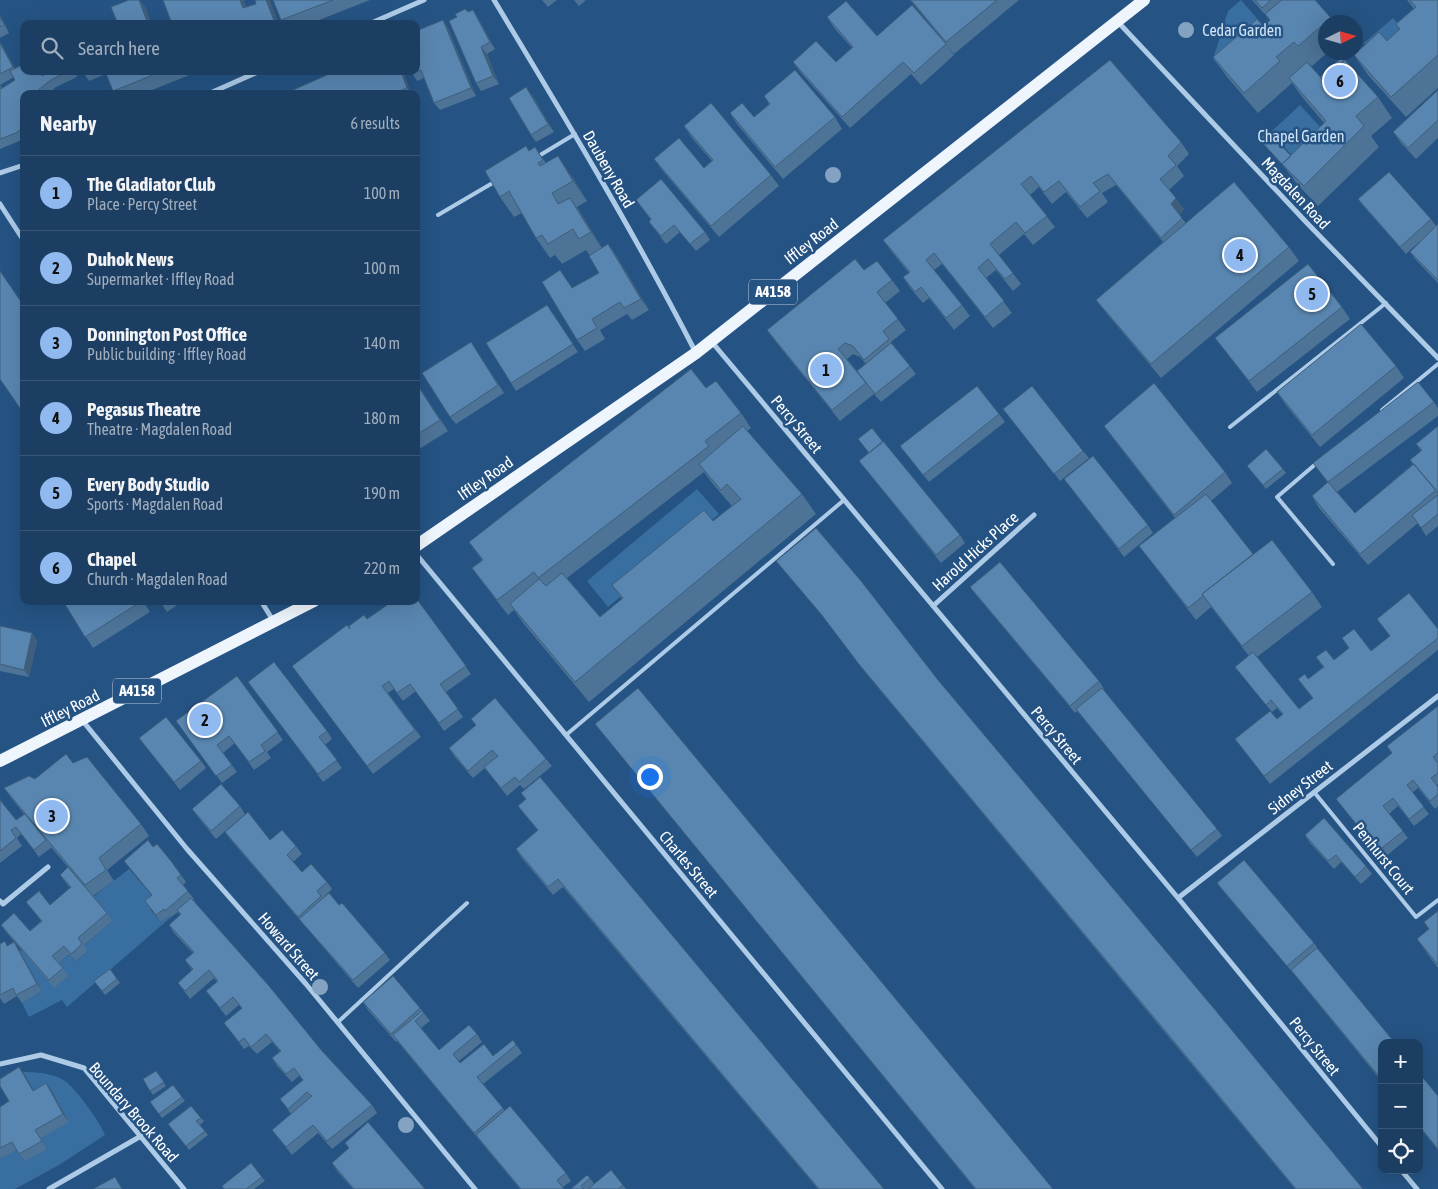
<!DOCTYPE html>
<html lang="en">
<head>
<meta charset="utf-8">
<style>
	:root { --surface:#1c3e62; --page:#254568; --text:#f1f3f6; --muted:#a0aebe; --line:#3a5777; --accent:#90b9f0 }
	body { margin:0; font-family:"Asap Condensed",sans-serif; background:var(--page); color:var(--text) }
	.controls { position:absolute; right:15px; bottom:15px; display:grid; overflow:hidden; border-radius:10px; box-shadow:0 5px 20px #0002 }
	.controls button { width:45px; height:45px; display:grid; place-items:center; padding:0; border:0; border-bottom:1px solid var(--line); background:var(--surface); color:var(--text); font:25px sans-serif }
	.compass { position:absolute; left:1318px; top:15px; width:45px; height:45px; border-radius:50%; background:var(--surface); box-shadow:0 5px 20px #0002; rotate:85deg }
	.you { position:absolute; left:649px; top:776px; width:18px; height:18px; margin:-12px; border:4px solid #fff; border-radius:50%; background:#1a73e8; box-shadow:0 0 0 8px #1a73e833 }
	.badge { display:grid; place-items:center; width:32px; height:32px; border-radius:50%; background:var(--accent); color:#111; font-size:16px; font-weight:700 }
	.pin { position:absolute; translate:-50% -50%; border:2px solid #fff; box-shadow:0 1px 5px #0006 }
	.list { margin:0; padding:0; list-style:none }
	h2 { display:flex; justify-content:space-between; align-items:center; height:65px; margin:0; padding:0 20px; font-size:21px }
	h2 small { font-size:16px; font-weight:400; color:var(--muted) }
	.list li { display:grid; grid-template-columns:32px 1fr auto; gap:15px; align-items:center; box-sizing:border-box; height:75px; padding:0 20px; border-top:1px solid var(--line) }
	.list b { display:block; font-size:19px; white-space:nowrap }
	.list p { margin:0; font-size:16px; white-space:nowrap; color:var(--muted) }
	.list em { font-size:16px; font-style:normal; color:var(--muted) }
	.icon { flex:none; width:28px; height:28px; fill:none; stroke:currentColor; stroke-width:2; stroke-linecap:round; stroke-linejoin:round }
	.map { position:relative; flex:none; width:1438px; height:1189px; overflow:hidden }
	.search { position:absolute; background:var(--surface); box-shadow:0 5px 20px #0002; left:20px; top:20px; width:400px; height:55px; display:flex; align-items:center; gap:12px; box-sizing:border-box; padding:0 18px; border-radius:10px; color:var(--muted); font-size:19px }
	.panel { position:absolute; background:var(--surface); box-shadow:0 5px 20px #0002; left:20px; top:90px; width:400px; height:515px; border-radius:10px }
	.map>svg:first-child { display:block }
</style>
</head>
<body>
<div class="map">
<svg width="1438" height="1189" viewBox="0 0 1438 1189">
	<rect width="100%" height="100%" fill="#255383"/>
	<!-- green -->
	<path fill="#396ea0" d="M1241 0 1268 31 1223 71 1213 59 1228 11Z
		M1393 18 1408 35 1378 60 1364 43Z
		M1300 105 1333 141 1303 168 1271 132Z
		M697 489 719 514 608 607 587 581Z
		M129 869 158 903 150 909 161 922 169 916 170 918 67 1007 62 1000 29 1017 22 1003 42 991 19 950 58 964 69 954 76 961 88 951 83 946 113 921 93 897Z
		M23 1072C37 1072 49 1073 62 1079 74 1085 100 1122 105 1135L59 1165 15 1189H0V1159L17 1149H47L41 1138 38 1098Z"/>
	<g fill="none" stroke-linecap="round" stroke-linejoin="round">
		<!-- service -->
		<path stroke="#adcbe7" stroke-width="4" d="M537 157 575 134
			M438 215 496 181
			M1382 410 1438 364
			M1230 427 1386 303
			M1318 462 1277 497 1333 564
			M566 735 844 500
			M1314 792 1416 917 1438 900
			M338 1022 467 903"/>
		<!-- minor -->
		<path stroke="#adcbe7" stroke-width="5" d="M494 0C564 116 634 232 696 353
			M1118 22 1307 223 1438 358
			M369 24 424 0
			M208 94 260 71
			M0 173 24 165
			M0 204 24 241
			M711 341 1178 898 1382 1147
			M416 554 942 1189
			M261 601 274 622
			M933 606 1034 515
			M82 720 187 849 306 984 475 1189
			M1178 898 1438 696
			M0 901 3 904 48 867
			M0 1064 41 1055 84 1068 184 1189
			M1401 1170 1417 1189
			M49 1189 141 1136"/>
		<!-- primary -->
		<path stroke="#eff5fd" stroke-width="12" d="M416 546 696 353 1144 0
			M0 761 314 601"/>
	</g>
	<!-- trees -->
	<g fill="#84a3c2">
		<circle cx="1186" cy="30" r="8"/>
		<circle cx="833" cy="175" r="8"/>
		<circle cx="320" cy="987" r="8"/>
		<circle cx="406" cy="1125" r="8"/>
	</g>
	<!-- wall -->
	<path fill="#4d7397" fill-rule="evenodd" d="M273 0H370L309 24H283L281 20Z
		M542 0H557L548 7Z
		M574 0H586L579 6Z
		M910 0H1019L954 54 947 46 954 55 921 85 911 74 850 128 801 73 793 62H836L852 48 835 29 827 17 877 36 943 40Z
		M1252 0H1315L1334 22H1326V52H1328L1312 66 1308 62 1320 77 1378 97 1392 118 1371 136 1379 147 1318 206 1297 184 1285 168 1259 139 1291 156 1324 123 1303 98 1292 83 1258 113 1227 77 1213 57 1263 26 1270 20Z
		M1407 0H1438V88L1406 117 1368 75 1354 55 1387 41 1400 29 1396 24 1414 9Z
		M473 10 478 18 495 49 487 54 499 84 481 91 476 83 468 12Z
		M0 15 9 33 0 38Z
		M443 20 448 28 476 96 440 110 434 103 424 78 417 81 412 73Z
		M0 42 15 69 24 71H40L43 75 50 71H76L77 77 56 87 48 94H24V139L0 149V85L2 88 15 80 14 77 0 85Z
		M1110 60 1181 142 1189 154 1177 166 1184 176 1169 190 1184 209 1179 215 1186 223 1289 247 1299 261 1161 378 1107 314 1096 300 1163 242 1116 185 1102 193 1108 202 1087 218 1066 192 1052 204 1039 187 1030 195 1055 227 1033 245 1024 234 999 255 1021 284 1013 291 996 270 986 278 1012 313 993 328 942 264 934 270 962 305 970 316 954 330 929 298 923 303 911 289 903 277 909 273 891 251 883 240Z
		M82 71H191L192 74 142 94H115L113 91 106 74 89 81Z
		M403 71 411 94H284Z
		M1438 90V138L1416 159 1401 143 1393 132Z
		M532 95 554 132 536 142 531 135Z
		M764 96 835 117 842 129 783 179 737 124 730 113 754 117 769 104Z
		M684 126 771 175 779 186 719 237 662 170 654 159 704 168 712 161 692 138Z
		M535 147 546 163 572 176 587 201 577 207 584 218 602 248 608 244 616 255 649 310 632 320 627 314 600 330 605 339 585 351 577 340 568 281 572 288 599 273 590 256 586 250 562 264 555 255 550 258 536 238 522 213 514 217 500 197 529 151Z
		M1358 199 1431 219 1436 226 1438 224V283L1415 259 1410 252 1419 242 1406 254 1364 207Z
		M636 200 705 232 710 240 696 251 680 232 666 244 649 222 651 220Z
		M864 270 892 280 900 291 885 303 906 330 891 342 916 374 881 402 874 394 840 421 775 341 767 330ZM853 354 860 357 866 364 857 371 847 359Z
		M547 305 578 352 516 391 511 383Z
		M1342 307 1350 319 1257 392 1215 338Z
		M471 342 504 393 456 424 450 417Z
		M1396 366 1404 378 1320 447 1285 404 1277 392Z
		M416 382 448 431 416 451Z
		M706 388 741 413 751 428 747 431 802 494 816 514 589 702 524 624 514 610 508 615 483 583 472 568 482 560 469 542ZM704 472 713 484 732 506 713 521 612 585 622 599 600 617 567 578Z
		M1434 402 1438 408V416L1337 492 1355 513 1413 464 1410 460 1421 451 1416 444 1438 426V526L1426 536 1418 523 1368 565 1319 508 1312 496 1328 483 1313 463Z
		M1003 409 1083 451 1089 458 1060 481Z
		M999 414 1005 422 929 482 900 446Z
		M1104 426 1225 472 1232 483 1211 501 1253 554 1312 592 1322 607 1257 657 1299 709 1313 699 1298 679H1308L1323 667 1316 657 1334 660 1349 648 1342 638 1371 651 1390 636 1377 619 1438 629V650L1270 784 1235 739 1277 719 1283 715 1277 708 1272 712 1235 667 1249 656 1211 607 1196 620 1139 546 1175 518 1112 437Z
		M869 453 960 535 965 543 941 563 859 461Z
		M1283 469 1286 473 1266 489 1250 470Z
		M1064 479 1148 525 1153 533 1124 557Z
		M776 561 938 680 1363 1189H1295L1182 1053 864 671 827 621 782 568Z
		M970 587 1099 681 1104 689 1103 690 1217 829 1222 836 1197 857 1077 711 1075 713 976 595Z
		M416 598 471 674 446 692 463 717 444 731 416 691 403 701 394 689 388 693 421 737 373 774 298 674 350 629 367 619Z
		M63 601H143L150 612 93 648Z
		M160 601H183L167 612Z
		M0 626 32 633 37 641 29 677 0 671Z
		M237 676 283 740 267 752 271 758 254 770 235 743 223 753 237 772 222 783 176 721Z
		M254 689 327 731 332 739 325 745 342 768 323 782Z
		M1438 706V784L1437 785 1438 787V806L1435 809 1418 788 1412 793 1429 814 1414 826 1398 806 1389 814 1408 838 1384 858 1336 799 1392 753 1387 746Z
		M471 719 546 759 552 766 524 789 520 785 507 796 485 768 473 778 454 756 449 748 476 726Z
		M595 724 1053 1189H975L601 731Z
		M139 738 201 761 206 768 180 790Z
		M73 763 141 824 149 836 107 870 114 881 93 896 107 913 113 921 84 945 88 951 76 961 69 954 59 963 68 976 54 988 6 932 1 925 30 931 41 921 26 902 50 905 70 888 60 875 74 874 50 846 52 847 39 857 21 834 17 838 22 846 0 863V800L16 820 24 814 12 799 4 788 35 779Z
		M521 793 884 1189H818L563 887 553 895 521 857 516 849 538 831 518 806 526 800Z
		M240 806 245 814 216 839 197 816 192 809Z
		M225 832 270 840 296 846 302 854 293 862 302 872 327 882 332 889 323 898 339 905 385 953 390 960 358 988 305 926 230 839Z
		M1305 835 1366 866 1372 874 1361 884 1341 862 1334 869 1310 843Z
		M153 847 171 861 186 882 183 885 194 899 193 900 322 1051 372 1105 377 1113 332 1149 318 1133 292 1155 272 1130 291 1114 280 1099 303 1080 299 1076 292 1082 277 1066 272 1058 280 1051 272 1042 257 1054 249 1046 244 1049 224 1023 242 1009 239 1005 226 1016 206 991 217 982 214 978 190 999 178 983 192 970 185 960 193 953 174 933 169 925 180 915 178 912 170 918 169 916 161 922 145 901 152 896 124 861Z
		M1217 883 1314 943 1382 1043V1082L1293 973 1223 891Z
		M1438 911V968L1431 959 1417 939 1429 929 1424 922Z
		M14 942 19 950 42 991 22 1003 17 996 4 1004 0 998V944L8 946Z
		M110 969 120 983 105 995 94 981Z
		M363 1002 420 1008 430 1021 421 1028 439 1050 477 1034 482 1042 459 1061 460 1063 493 1056 513 1040 522 1053 483 1084 505 1111 566 1173 571 1181 563 1187 564 1189H520L397 1041 396 1042 368 1010Z
		M19 1067 33 1090 52 1091 69 1122 41 1138 47 1149 25 1161 17 1150 0 1159V1107L9 1101Z
		M156 1071 166 1086 153 1095 143 1079Z
		M1419 1073 1438 1096V1150L1419 1127Z
		M173 1085 185 1101 162 1118 150 1102Z
		M201 1118 204 1121 200 1125 208 1135 189 1150 168 1124Z
		M345 1143 425 1189H353L337 1171 332 1163 349 1148Z
		M251 1163 265 1181 254 1189H224Z
		M590 1178 594 1184 623 1185 626 1189H571Z"/>
	<!-- shaded-wall -->
	<path fill="#3e5e7b" d="M139 0H140L146 8 152 24H148Z
		M240 0H244L251 20 243 8Z
		M266 0H270L279 24H275Z
		M473 10 478 18 495 49 490 42Z
		M0 15 9 33 0 17Z
		M443 20 448 28 476 96 471 88Z
		M0 42 4 48 19 75 13 67Z
		M481 47 487 54 499 84 493 76Z
		M401 71H403L411 94 407 88Z
		M526 87 532 95 554 132 548 124Z
		M558 156 572 176 587 201 573 181Z
		M570 198 584 218 605 253 591 232Z
		M1176 198 1184 209 1179 216 1171 204Z
		M608 244 616 255 649 310 641 299Z
		M416 382 448 431 440 420 416 383Z
		M32 633 37 641 29 677 24 670Z
		M14 942 19 950 42 991 37 984Z
		M19 1067 25 1075 38 1098 33 1091Z
		M46 1083 52 1091 69 1122 63 1114Z"/>
	<!-- building -->
	<path fill="#5986b0" stroke="#3e5e7b" d="M129 0H139L148 24H118L111 7Z
		M163 0H240L243 8 256 4 255 0H266L275 23 172 24Z
		M273 0H333L281 20Z
		M911 0H997L946 42Z
		M1255 0H1271L1262 8Z
		M1282 0H1315L1331 18 1298 46 1294 42 1276 57 1280 61 1244 93 1213 57 1257 19 1263 26 1270 20 1265 14Z
		M1410 0H1438V55L1391 97 1354 55 1379 32 1387 41 1400 29 1396 24 1416 7Z
		M846 1 877 36 912 5 946 44 914 73 903 62 842 117 793 62 816 41 836 62 853 47 827 17Z
		M465 9 468 12 473 10 490 42 481 47 493 76 476 83 449 21 457 17 455 14Z
		M0 17 4 25 0 27Z
		M443 20 471 88 434 103 421 70 412 73 411 71H416V31Z
		M0 43 13 67 0 74Z
		M1341 58 1344 61 1323 80 1320 77Z
		M1110 60 1181 142 1168 156 1176 165 1160 179 1176 198 1171 204 1182 218 1161 238 1108 174 1093 183 1100 191 1080 207 1059 181 1044 192 1031 176 1021 184 1047 216 1025 233 1016 222 990 244 1013 273 1005 279 988 259 978 268 1004 301 985 317 934 253 926 260 962 305 946 318 921 287 915 292 903 277 910 272 883 240Z
		M1345 60 1378 97 1356 116 1364 126 1304 186 1282 164 1326 121 1289 78 1307 62 1323 80Z
		M24 64V71H39L42 76 50 71H68L51 80 33 94H24V127L16 133 0 139V87L1 89 15 80 10 71Z
		M795 70 835 117 775 167 730 113 742 103 754 117 770 104 764 96Z
		M105 71H163L113 91Z
		M336 71H401L407 88 393 94H284Z
		M526 87 548 124 531 135 509 98Z
		M1438 90V121H1437L1408 148 1393 132Z
		M711 103 771 175 711 226 654 159 679 138 704 168 713 160 684 126Z
		M1268 131 1291 156 1282 164 1259 139Z
		M526 146 529 151 535 147 543 160 538 163 540 166 558 156 573 181 552 193 558 204 570 198 591 232 579 239 573 229 548 244 542 235 536 238 509 191 500 197 485 171Z
		M1389 172 1431 219 1400 247 1358 199Z
		M661 179 705 232 690 244 674 225 661 236 649 222 651 219 636 200Z
		M1234 182 1289 247 1151 364 1096 300Z
		M1438 224V280L1410 252Z
		M608 244 641 299 624 308 620 302 592 319 597 328 577 340 542 282 560 270 572 288 599 273 589 256Z
		M855 259 864 270 877 261 892 280 877 292 898 319 883 331 889 339 864 360 853 346 845 343 838 349 866 383 832 410 767 330Z
		M1308 264 1342 307 1249 381 1215 338Z
		M0 271 24 306V414L0 379Z
		M547 305 573 344 511 383 486 343Z
		M1361 324 1396 366 1312 435 1277 392Z
		M471 342 498 385 450 417 422 373Z
		M891 343 910 366 875 394 857 371Z
		M691 369 706 388 716 381 741 413 705 441 709 446 538 578 534 572 497 600 472 568 483 560 469 542Z
		M1418 382 1434 402 1328 482 1313 463Z
		M416 383 440 420 416 435Z
		M1154 383 1225 472 1174 515 1104 426Z
		M977 386 999 414 923 475 900 446Z
		M1032 386 1083 451 1054 474 1003 409Z
		M743 426 802 494 575 682 510 604 539 579 546 586 562 573 600 617 623 598 612 585 704 510 713 521 741 499 727 484 721 490 699 464Z
		M1438 426V493L1410 460 1422 450 1416 444Z
		M872 428 883 442 869 453 858 439Z
		M883 441 960 535 936 555 859 461Z
		M1266 449 1283 469 1263 485 1247 466Z
		M1093 456 1148 525 1119 549 1064 479Z
		M1414 464 1436 490 1360 554 1312 496 1328 482 1355 513Z
		M1206 494 1253 554 1202 594 1203 596 1188 608 1139 546Z
		M1438 495V514L1421 528 1412 515Z
		M816 528 861 581 938 680 1216 1011 1363 1189H1296L1177 1045 858 663 821 614 776 561Z
		M1272 540 1312 592 1242 646 1202 594Z
		M1000 562 1099 681 1070 706 970 587Z
		M1409 593 1438 629V638L1264 776 1235 739 1270 711 1277 719 1283 714 1271 700 1266 705 1235 667 1253 652 1299 709 1313 698 1298 679 1305 674 1308 679 1324 667 1316 657 1326 650 1334 660 1349 648 1342 638 1354 629 1371 651 1390 636 1377 619Z
		M416 598 466 666 440 684 458 709 439 723 410 684 397 693 389 681 382 686 415 730 367 766 292 666 347 625 350 629 349 626 364 615 367 619 393 601H416Z
		M63 601H142L85 637Z
		M160 601H166L162 604Z
		M0 626 32 633 24 670 0 664Z
		M274 662 327 731 319 737 337 760 318 774 248 682Z
		M237 676 278 732 261 745 265 751 249 762 229 736 217 745 232 765 216 776 176 721Z
		M638 688 1053 1189H976L595 724Z
		M1102 688 1217 829 1191 850 1076 709Z
		M495 698 546 759 519 782 515 777 501 788 484 767 498 756 492 750 468 771 449 748 476 725 471 719Z
		M1438 706V753L1433 757 1438 763V773L1431 778 1438 787V794L1430 801 1413 780 1407 785 1424 807 1409 819 1393 798 1383 806 1403 831 1378 851 1336 799 1392 753 1387 746Z
		M166 717 201 761 174 782 139 738Z
		M66 754 73 763 87 757 141 824 99 858 106 870 85 885 4 788 29 776 35 779Z
		M540 777 884 1189H819L558 879 548 887 516 849 538 830 518 806 526 799 521 793Z
		M221 784 240 806 211 831 192 809Z
		M0 800 16 820 25 814 46 840 34 850 16 827 11 830 16 838 0 851Z
		M248 812 270 840 282 830 296 846 287 855 302 872 311 864 327 882 317 891 321 896 298 917 225 832Z
		M1324 818 1366 866 1355 877 1336 855 1328 861 1305 835Z
		M148 840 153 847 157 844 171 861 181 875 177 878 188 891 165 911 164 909 156 915 145 901 152 895 124 861Z
		M1244 860 1314 943 1287 966 1217 883Z
		M68 867 107 913 78 938 82 944 71 954 64 946 52 956 63 968 49 980 1 925 14 913 30 931 42 921 26 902 39 891 50 905 71 887 60 875Z
		M329 893 339 905 342 903 385 953 353 980 299 919Z
		M191 898 269 986 322 1051 372 1105 327 1141 313 1125 286 1147 272 1130 312 1096 307 1092 288 1109 280 1099 303 1080 294 1068 286 1074 272 1058 281 1051 266 1034 251 1047 244 1038 239 1042 224 1023 242 1008 233 997 220 1008 206 991 218 981 209 970 185 991 178 983 193 969 185 960 194 952 169 925 181 914 177 910Z
		M1438 911V965L1417 939 1429 929 1424 922Z
		M5 941 7 946 14 942 37 984 16 995 13 988 0 995V944Z
		M1317 948 1395 1043H1382V1080L1291 970Z
		M110 969 117 979 102 991 94 981Z
		M393 976 420 1008 391 1034 363 1002Z
		M422 1011 424 1013 415 1021 439 1050 469 1025 477 1034 453 1054 460 1063 484 1044 493 1056 513 1040 516 1045 477 1077 503 1108 474 1133 393 1035Z
		M19 1067 33 1091 46 1083 63 1114 35 1130 42 1141 19 1154 12 1142 0 1148V1107L9 1101 0 1086V1079Z
		M156 1071 164 1082 150 1091 143 1079Z
		M1419 1073 1438 1096V1149L1419 1126Z
		M173 1085 182 1097 159 1114 150 1102Z
		M191 1106 201 1118 196 1121 205 1131 186 1146 168 1124Z
		M510 1106 566 1173 557 1180 564 1189H521L476 1135Z
		M368 1122 425 1189H354L332 1163 349 1148 345 1143Z
		M251 1163 262 1177 246 1189H224L222 1186Z
		M611 1170 623 1185 618 1189H588Z
		M587 1175 590 1178 581 1186 584 1189H571Z
		M115 1177 122 1189H93Z"/>
	<g text-anchor="middle" stroke-width="5" stroke-linejoin="round" paint-order="stroke">
		<!-- shield labels -->
		<g fill="#255383" stroke="#becbda" stroke-width="1">
			<rect x="749" y="279.5" width="48" height="25" rx="4"/>
			<rect x="113" y="678.5" width="48" height="25" rx="4"/>
		</g>
		<g font-size="15" font-weight="bold" fill="#fff">
			<text x="773" y="297">A4158</text>
			<text x="137" y="696">A4158</text>
		</g>
		<!-- park labels -->
		<g font-size="16" fill="#d1e4f6" stroke="#255383">
			<text x="1242" y="36">Cedar Garden</text>
			<text x="1301" y="142">Chapel Garden</text>
		</g>
		<!-- street labels -->
		<g font-size="16" fill="#fff" stroke="#255383">
			<text transform="translate(609 169) rotate(60)" y="6">Daubeny Road</text>
			<text transform="translate(1296 193) rotate(47)" y="6">Magdalen Road</text>
			<text transform="translate(811 241) rotate(-38)" y="6">Iffley Road</text>
			<text transform="translate(797 424) rotate(50)" y="6">Percy Street</text>
			<text transform="translate(485 478) rotate(-35)" y="6">Iffley Road</text>
			<text transform="translate(975 551) rotate(-42)" y="6">Harold Hicks Place</text>
			<text transform="translate(70 708) rotate(-27)" y="6">Iffley Road</text>
			<text transform="translate(1057 735) rotate(50)" y="6">Percy Street</text>
			<text transform="translate(1300 787) rotate(-38)" y="6">Sidney Street</text>
			<text transform="translate(1384 858) rotate(51)" y="6">Penhurst Court</text>
			<text transform="translate(689 864) rotate(50)" y="6">Charles Street</text>
			<text transform="translate(289 946) rotate(49)" y="6">Howard Street</text>
			<text transform="translate(1315 1046) rotate(51)" y="6">Percy Street</text>
			<text transform="translate(134 1112) rotate(49)" y="6">Boundary Brook Road</text>
		</g>
	</g>
</svg>
<div class="controls">
<button>+</button>
<button>−</button>
<button><svg class="icon" aria-label="locate" viewBox="0 0 24 24"><circle cx="12" cy="12" r="6"/><path d="M12 2v4M12 18v4M2 12h4M18 12h4"/></svg></button>
</div>
<svg class="compass" viewBox="-18 -18 36 36"><path d="M0-13l5 13h-10z" fill="#e53935"/><path d="M0 13l5-13h-10z" fill="#a0aebe"/></svg>
<div class="you"></div>
<div class="pin badge" style="left:826px;top:370px">1</div>
<div class="pin badge" style="left:205px;top:720px">2</div>
<div class="pin badge" style="left:52px;top:816px">3</div>
<div class="pin badge" style="left:1240px;top:255px">4</div>
<div class="pin badge" style="left:1312px;top:294px">5</div>
<div class="pin badge" style="left:1340px;top:81px">6</div>
<div class="search"><svg class="icon" aria-label="search" viewBox="0 0 24 24"><circle cx="10" cy="10" r="6"/><path d="M15 15l6 6"/></svg>Search here</div>
<section class="panel">
<h2>Nearby<small>6 results</small></h2>
<ul class="list">
<li><span class="badge">1</span><div><b>The Gladiator Club</b><p>Place · Percy Street</p></div><em>100 m</em></li>
<li><span class="badge">2</span><div><b>Duhok News</b><p>Supermarket · Iffley Road</p></div><em>100 m</em></li>
<li><span class="badge">3</span><div><b>Donnington Post Office</b><p>Public building · Iffley Road</p></div><em>140 m</em></li>
<li><span class="badge">4</span><div><b>Pegasus Theatre</b><p>Theatre · Magdalen Road</p></div><em>180 m</em></li>
<li><span class="badge">5</span><div><b>Every Body Studio</b><p>Sports · Magdalen Road</p></div><em>190 m</em></li>
<li><span class="badge">6</span><div><b>Chapel</b><p>Church · Magdalen Road</p></div><em>220 m</em></li>
</ul>
</section>
</div>
</body>
</html>
